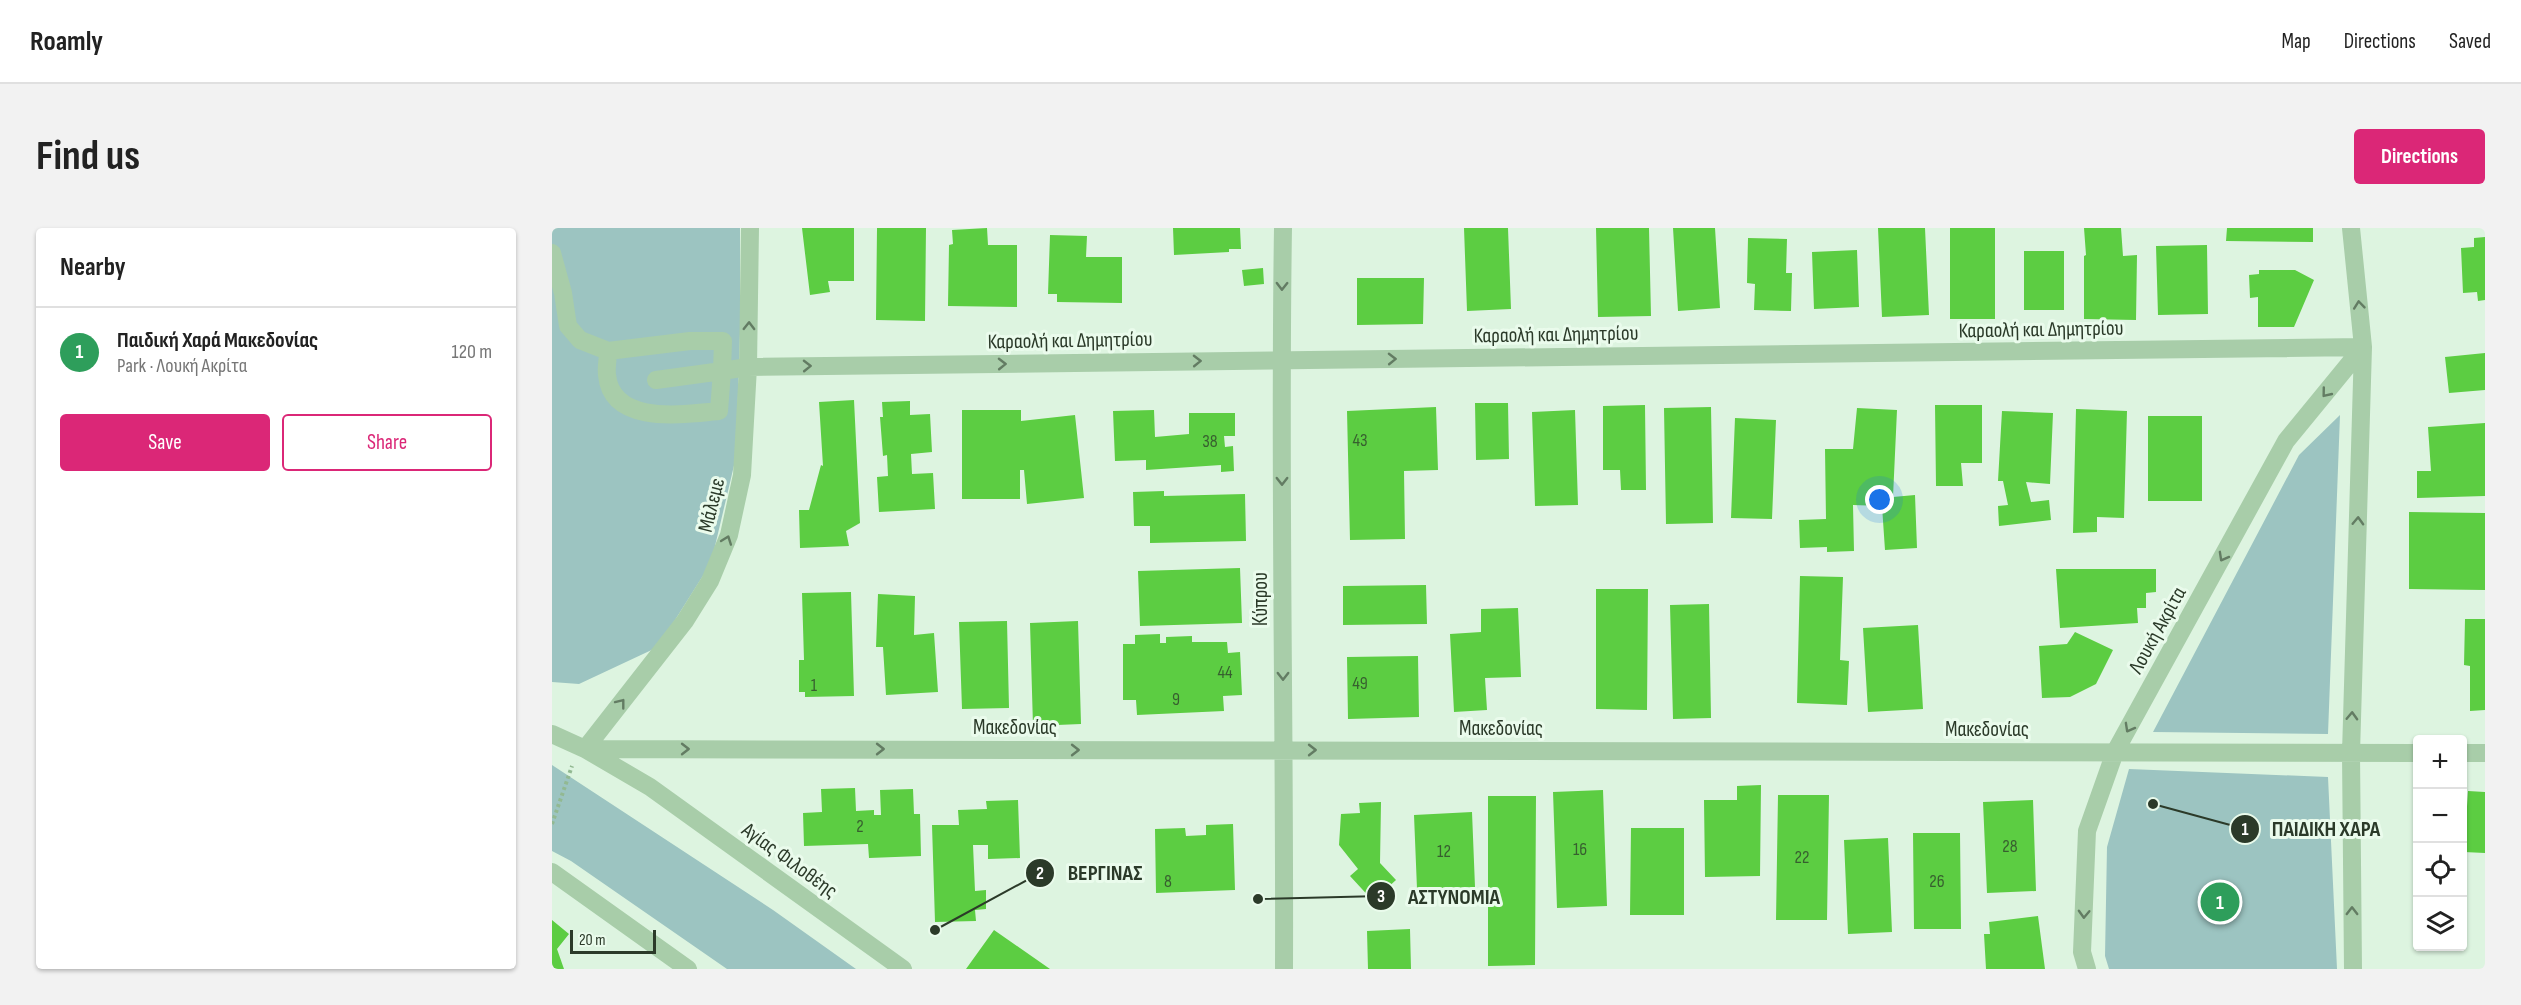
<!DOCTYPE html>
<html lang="en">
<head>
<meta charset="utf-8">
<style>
	:root { --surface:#fff; --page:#f2f2f2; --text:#222; --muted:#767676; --line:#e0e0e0; --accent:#db2777 }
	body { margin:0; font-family:"Sofia Sans Condensed",sans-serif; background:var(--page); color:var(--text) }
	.controls { position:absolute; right:18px; bottom:18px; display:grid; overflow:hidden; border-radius:6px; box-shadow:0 2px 4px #0004 }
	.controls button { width:54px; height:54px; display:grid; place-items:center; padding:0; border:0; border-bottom:2px solid var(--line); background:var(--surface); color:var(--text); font:30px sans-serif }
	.scale { position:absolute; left:18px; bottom:15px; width:86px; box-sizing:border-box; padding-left:6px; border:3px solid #2b3a29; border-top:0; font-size:16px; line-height:21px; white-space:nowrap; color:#2b3a29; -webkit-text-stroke:4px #eafbec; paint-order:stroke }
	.you { position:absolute; left:1328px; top:272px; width:21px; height:21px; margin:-15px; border:4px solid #fff; border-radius:50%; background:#1a73e8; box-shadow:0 0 0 9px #1a73e833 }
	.badge { display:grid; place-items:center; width:39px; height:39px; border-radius:50%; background:var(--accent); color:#fff; font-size:20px; font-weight:700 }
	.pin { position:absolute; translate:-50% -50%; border:3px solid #fff; box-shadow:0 2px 6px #0006 }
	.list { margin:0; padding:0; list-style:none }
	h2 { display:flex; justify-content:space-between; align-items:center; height:78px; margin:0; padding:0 24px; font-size:26px }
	h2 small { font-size:20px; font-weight:400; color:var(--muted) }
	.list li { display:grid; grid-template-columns:39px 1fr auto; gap:18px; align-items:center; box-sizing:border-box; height:90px; padding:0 24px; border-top:2px solid var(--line) }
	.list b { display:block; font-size:22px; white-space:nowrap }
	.list p { margin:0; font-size:20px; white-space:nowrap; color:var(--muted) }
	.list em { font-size:20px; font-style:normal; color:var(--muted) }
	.actions { display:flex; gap:12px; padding:18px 24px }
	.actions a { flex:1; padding:14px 0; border:2px solid var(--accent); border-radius:6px; text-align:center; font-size:21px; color:var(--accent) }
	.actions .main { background:var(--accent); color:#fff }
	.icon { flex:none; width:33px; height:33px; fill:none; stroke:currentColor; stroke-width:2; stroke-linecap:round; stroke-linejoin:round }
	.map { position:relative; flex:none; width:1933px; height:741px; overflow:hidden; border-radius:6px }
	header { display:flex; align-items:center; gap:36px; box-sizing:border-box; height:84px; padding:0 30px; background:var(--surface); border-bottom:2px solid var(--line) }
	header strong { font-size:28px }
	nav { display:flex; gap:33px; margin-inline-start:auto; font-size:21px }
	.intro { display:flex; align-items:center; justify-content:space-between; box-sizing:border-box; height:144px; padding:0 36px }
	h1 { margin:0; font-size:42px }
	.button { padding:15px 27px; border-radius:6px; background:var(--accent); color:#fff; font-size:21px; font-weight:700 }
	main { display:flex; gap:36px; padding:0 36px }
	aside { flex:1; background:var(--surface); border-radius:6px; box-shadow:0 2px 4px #0004 }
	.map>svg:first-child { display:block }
</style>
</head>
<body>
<header>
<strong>Roamly</strong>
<nav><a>Map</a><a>Directions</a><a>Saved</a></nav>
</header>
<div class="intro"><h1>Find us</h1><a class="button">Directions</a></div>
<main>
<aside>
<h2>Nearby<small></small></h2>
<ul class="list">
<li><span class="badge" style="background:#2e9e5b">1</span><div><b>Παιδική Χαρά Μακεδονίας</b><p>Park · Λουκή Ακρίτα</p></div><em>120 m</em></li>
</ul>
<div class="actions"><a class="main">Save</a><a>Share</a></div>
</aside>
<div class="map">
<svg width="1933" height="741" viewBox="0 0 1933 741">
	<rect width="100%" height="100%" fill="#ddf4e0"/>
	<!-- green -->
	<path fill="#9cc4c1" d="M0 0H188V105L184 229 159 335 106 419 27 456 0 454Z
		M1788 187 1776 506 1601 504 1747 227Z
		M0 537 221 682 304 741H175L19 633 0 623Z
		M1577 541 1776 549 1785 741H1557L1553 728 1555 619Z"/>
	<!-- building -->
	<path fill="#5ccd42" d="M250 0H302V53H276L278 64 258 67Z
		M325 0H374L373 93 324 92Z
		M435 0 436 17H465V79L396 78 397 17 401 16 400 2Z
		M621 0H688L689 21H677V24L622 27Z
		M912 0H956L959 81 915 83Z
		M1044 0H1097L1099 88 1046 89Z
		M1121 0H1163L1168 80 1126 83Z
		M1326 0H1373L1377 87 1330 89Z
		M1398 0H1443V91H1398Z
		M1532 0H1569L1571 28 1585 27 1584 92 1532 91V28L1534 27Z
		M1675 0H1761V14L1674 13Z
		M498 7 535 8 534 29H570V75L505 74V66H496Z
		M1933 9V72L1926 73 1925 64 1911 65 1909 20 1922 19V10Z
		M1196 10 1235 11 1234 45H1240L1239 83 1202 82 1203 56 1195 55Z
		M1655 17 1656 86 1606 87 1604 18Z
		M1305 22 1307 79 1262 81 1260 24Z
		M1472 23H1512V82H1472Z
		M711 40 712 56 692 58 690 42Z
		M1707 42H1743L1762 52 1742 99H1706V69L1698 70 1697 47 1707 46Z
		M805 50H872L871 96 805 97Z
		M1933 125V162L1897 165 1893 129Z
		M302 172 308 295 294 303 297 318 248 320 247 282H257L269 237 271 238 267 174Z
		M358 173V187L378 186 380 224 359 226 360 246 381 245 383 281 327 284 325 249 336 248 335 227 331 228 328 189H331L330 174Z
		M923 175H956L957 231 924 232Z
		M1093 177 1094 262H1069L1068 242H1051V178Z
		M1383 177H1430V235H1409L1411 258H1384Z
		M884 179 886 242 852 243 853 311 798 312 795 183Z
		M1159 179 1161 295 1114 296 1112 180Z
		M1305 180 1345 182 1341 269 1363 267 1365 320 1333 322 1330 278 1301 277 1302 323 1275 324V319L1248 320 1247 292 1274 291 1273 221H1301Z
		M1524 181 1575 183 1572 290 1545 289V304L1521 305Z
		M410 182H469V193L523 187 532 270 475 276 472 242H468V271H410Z
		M602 182 603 209 637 206V185H683V208H672L673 219 681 218 682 243 669 244V237L594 242V232L563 233 561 183Z
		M1023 182 1026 277 983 278 980 184Z
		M1450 183 1501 185 1498 256 1474 254 1479 274 1497 272 1499 292 1447 298 1446 278 1456 277 1451 253H1446Z
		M1596 188H1650V273H1596Z
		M1183 190 1224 192 1220 291 1179 290Z
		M1933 195V268L1865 270V243H1879L1876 199Z
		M612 263V268L693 266 694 313 598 315V298H582L581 264Z
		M1857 284 1933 285V362L1857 361Z
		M688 340 690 395 588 398 586 343Z
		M1504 341H1604V364L1594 365V380H1585L1586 395 1508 400Z
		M1248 348 1291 349 1288 432 1297 433 1295 477 1245 475Z
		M874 357 875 396 791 397V358Z
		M1044 361H1096L1095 482 1044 481Z
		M299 364 302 468 253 469V464H247V432H252L250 365Z
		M326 366 363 368 362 407 382 405 386 464 334 467 331 419H324Z
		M1157 376 1159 490 1121 491 1118 377Z
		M966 380 969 449 933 450 935 482 902 484 898 406 929 404V381Z
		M1913 391H1933V482L1918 483V438L1912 437Z
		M455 393 457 480 410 481 407 394Z
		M526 393 529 496 481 498 478 395Z
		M1366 397 1371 481 1316 484 1311 400Z
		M1523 404 1561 422 1544 456 1518 469 1490 470 1487 418 1515 416Z
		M608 406V415H614V409L640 408V414H675L676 425 688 424 690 467 671 468 672 483 585 487 584 472H571V416H583V407Z
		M866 428 867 489 796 491 795 429Z
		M1209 557 1208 648 1153 649 1152 572H1185V558Z
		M303 560 304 583 322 582V587H329L328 562 361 561 362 586H368L369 628 317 630 316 616 252 618 251 585 270 584 269 561Z
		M1051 562 1055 678 1005 680 1001 564Z
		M1916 563 1933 564V625L1912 624Z
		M1226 567H1277L1275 692H1224Z
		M936 568H984L983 737 936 738Z
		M466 572 468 630 436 631V617H421L423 663 434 662V681L423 682 424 693 383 694 380 597H407L406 582 435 581 434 573Z
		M1481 572 1484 663 1435 665 1431 574Z
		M829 574 828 635 844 652 821 673 798 648 806 641 787 617 789 586 808 585 807 575Z
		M920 584 923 659 865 661 862 587Z
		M681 596 683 662 604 665 603 601 633 600 634 608 654 607V597Z
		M1079 600H1132V687H1078Z
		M1361 605H1408L1409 701H1362Z
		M1336 610 1340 704 1296 706 1292 612Z
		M1486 688 1493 741H1434L1432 706H1438L1437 694Z
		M0 692 17 706 5 721 12 741H0Z
		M858 701 859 741H816L815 703Z
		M442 702 498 741H414Z"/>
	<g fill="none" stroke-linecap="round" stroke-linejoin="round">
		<!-- path -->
		<path stroke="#92b992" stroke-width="4" stroke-dasharray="3 3" stroke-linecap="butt" d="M0 596 20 538"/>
		<!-- street -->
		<path stroke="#a8cda9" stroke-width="18" d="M731 0C727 247 733 494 732 741
			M1799 0 1811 119 1799 525 1801 741
			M0 25 11 65 16 98 28 112 56 123 138 113H171L170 143 196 139 1811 119
			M56 123C56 131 54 139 55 147 60 198 132 186 167 183L170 143 104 152
			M0 506 33 521 98 559 351 741
			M33 521 1866 525
			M33 521 133 393 158 353 177 307 190 247 196 139 198 0
			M1910 525H1933
			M0 644 136 741
			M1535 741 1530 724 1535 603 1563 524 1734 213 1811 119"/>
	</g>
	<!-- one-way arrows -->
	<defs><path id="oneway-chevron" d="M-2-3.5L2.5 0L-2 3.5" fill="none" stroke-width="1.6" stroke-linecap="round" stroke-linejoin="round" transform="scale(1.5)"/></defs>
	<g stroke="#637c63">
		<use href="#oneway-chevron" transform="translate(730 58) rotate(91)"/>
		<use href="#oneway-chevron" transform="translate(1807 77) rotate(-96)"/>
		<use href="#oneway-chevron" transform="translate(197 98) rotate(-89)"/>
		<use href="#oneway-chevron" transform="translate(840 131) rotate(-1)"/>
		<use href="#oneway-chevron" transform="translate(645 133) rotate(-1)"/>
		<use href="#oneway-chevron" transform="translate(450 136) rotate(-1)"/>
		<use href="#oneway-chevron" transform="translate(255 138) rotate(-1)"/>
		<use href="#oneway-chevron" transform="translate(1774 165) rotate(129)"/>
		<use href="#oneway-chevron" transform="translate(730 253) rotate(90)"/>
		<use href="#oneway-chevron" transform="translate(1806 293) rotate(-88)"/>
		<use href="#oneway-chevron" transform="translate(175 312) rotate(-70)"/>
		<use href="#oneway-chevron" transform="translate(1671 329) rotate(119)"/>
		<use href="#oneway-chevron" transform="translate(731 448) rotate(90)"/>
		<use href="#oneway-chevron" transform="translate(69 475) rotate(-52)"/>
		<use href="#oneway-chevron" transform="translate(1800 488) rotate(-88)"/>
		<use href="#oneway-chevron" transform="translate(1577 500) rotate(119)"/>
		<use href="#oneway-chevron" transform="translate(133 521)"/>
		<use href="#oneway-chevron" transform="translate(328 521)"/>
		<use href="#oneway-chevron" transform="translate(523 522)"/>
		<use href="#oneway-chevron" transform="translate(760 522)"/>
		<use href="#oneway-chevron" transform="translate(1800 683) rotate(-90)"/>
		<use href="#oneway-chevron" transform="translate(1532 686) rotate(92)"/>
	</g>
	<g text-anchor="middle" stroke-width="6" stroke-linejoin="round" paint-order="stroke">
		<!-- number labels -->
		<g font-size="18" fill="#375f2f">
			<text x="808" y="218">43</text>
			<text x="658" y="219">38</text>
			<text x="673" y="450">44</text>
			<text x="808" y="461">49</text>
			<text x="262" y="463">1</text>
			<text x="624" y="477">9</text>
			<text x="308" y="604">2</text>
			<text x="1458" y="624">28</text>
			<text x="1028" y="627">16</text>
			<text x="892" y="629">12</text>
			<text x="1250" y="635">22</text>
			<text x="616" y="659">8</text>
			<text x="1385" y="659">26</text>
		</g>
		<!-- street labels -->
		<g font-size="21" fill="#2b3a29" stroke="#eafbec">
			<text transform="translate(1489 101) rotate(-1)" y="7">Καραολή και Δημητρίου</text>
			<text transform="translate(1004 106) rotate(-1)" y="7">Καραολή και Δημητρίου</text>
			<text transform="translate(518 112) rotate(-1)" y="7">Καραολή και Δημητρίου</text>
			<text transform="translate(159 277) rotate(-76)" y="7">Μάλεμε</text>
			<text transform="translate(708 371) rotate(-90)" y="7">Κύπρου</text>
			<text transform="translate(1605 402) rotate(-61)" y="7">Λουκή Ακρίτα</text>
			<text x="463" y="506">Μακεδονίας</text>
			<text x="949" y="507">Μακεδονίας</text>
			<text x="1435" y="508">Μακεδονίας</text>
			<text transform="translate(238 632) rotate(36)" y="7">Αγίας Φιλοθέης</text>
		</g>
	</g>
	<!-- callouts -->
	<path fill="none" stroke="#2b3a29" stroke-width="2" d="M1601 576L1693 601M383 702L488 645M706 671L829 668"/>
	<g fill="#2b3a29" stroke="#eafbec" stroke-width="2">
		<circle cx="1601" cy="576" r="6"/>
		<circle cx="383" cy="702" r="6"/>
		<circle cx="706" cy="671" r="6"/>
		<circle cx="1693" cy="601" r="15"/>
		<circle cx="488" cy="645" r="15"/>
		<circle cx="829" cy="668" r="15"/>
	</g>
	<g font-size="18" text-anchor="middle" font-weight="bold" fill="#fff">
		<text x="1693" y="607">1</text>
		<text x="488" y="651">2</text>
		<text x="829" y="674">3</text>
	</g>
	<g font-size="22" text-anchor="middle" font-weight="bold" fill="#2b3a29" stroke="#eafbec" stroke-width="6" stroke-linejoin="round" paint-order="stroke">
		<text x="1774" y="608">ΠΑΙΔΙΚΗ ΧΑΡΑ</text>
		<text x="553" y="652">ΒΕΡΓΙΝΑΣ</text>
		<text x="902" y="676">ΑΣΤΥΝΟΜΙΑ</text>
	</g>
</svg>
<div class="controls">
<button>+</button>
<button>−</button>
<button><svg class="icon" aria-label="locate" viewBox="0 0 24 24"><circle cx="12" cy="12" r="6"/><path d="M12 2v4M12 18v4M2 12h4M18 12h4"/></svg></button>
<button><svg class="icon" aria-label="layers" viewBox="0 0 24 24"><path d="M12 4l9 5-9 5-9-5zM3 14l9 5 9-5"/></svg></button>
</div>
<div class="scale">20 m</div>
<div class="you"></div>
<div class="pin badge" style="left:1668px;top:674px;background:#2e9e5b">1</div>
</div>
</main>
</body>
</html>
